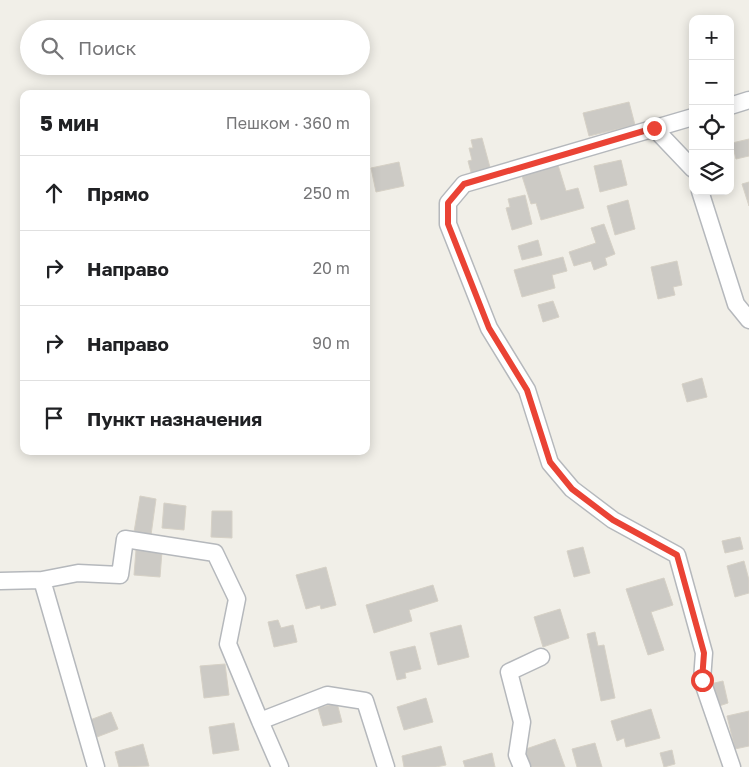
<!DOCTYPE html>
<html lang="ru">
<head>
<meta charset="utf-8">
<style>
	:root { --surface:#fff; --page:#f2f2f2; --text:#202124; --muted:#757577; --line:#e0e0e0 }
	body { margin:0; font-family:"Golos Text",sans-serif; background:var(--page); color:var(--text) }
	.controls { position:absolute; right:15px; top:15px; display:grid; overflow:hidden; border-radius:10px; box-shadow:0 2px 12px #0003 }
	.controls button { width:45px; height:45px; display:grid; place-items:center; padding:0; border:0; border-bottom:1px solid var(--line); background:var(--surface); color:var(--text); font:25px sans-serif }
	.stop { position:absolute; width:15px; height:15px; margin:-11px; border:4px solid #ea4335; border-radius:50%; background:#fff }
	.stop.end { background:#ea4335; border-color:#fff; box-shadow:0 1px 5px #0008 }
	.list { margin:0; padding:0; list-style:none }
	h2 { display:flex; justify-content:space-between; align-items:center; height:65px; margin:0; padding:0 20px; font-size:21px }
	h2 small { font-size:16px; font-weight:400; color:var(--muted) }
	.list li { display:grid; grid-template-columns:32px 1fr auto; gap:15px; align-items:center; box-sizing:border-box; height:75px; padding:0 20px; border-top:1px solid var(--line) }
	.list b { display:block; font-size:19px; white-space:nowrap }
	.list em { font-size:16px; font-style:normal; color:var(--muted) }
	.icon { flex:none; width:28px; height:28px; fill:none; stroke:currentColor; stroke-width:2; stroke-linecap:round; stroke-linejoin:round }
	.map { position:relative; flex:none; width:749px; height:767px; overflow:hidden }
	.search { position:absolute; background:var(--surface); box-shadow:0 2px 12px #0003; left:20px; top:20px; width:350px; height:55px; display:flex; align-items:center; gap:12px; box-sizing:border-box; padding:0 18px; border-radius:28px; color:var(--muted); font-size:19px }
	.panel { position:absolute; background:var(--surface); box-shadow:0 2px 12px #0003; left:20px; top:90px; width:350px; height:365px; border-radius:10px }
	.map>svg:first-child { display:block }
</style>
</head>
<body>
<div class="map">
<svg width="749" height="767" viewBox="0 0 749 767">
	<rect width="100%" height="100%" fill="#f1efe8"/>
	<!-- building -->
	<path fill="#cccac5" stroke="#d6d1c6" d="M629 102 635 125 589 136 583 113Z
		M482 138 491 171 472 176 468 161 472 160 469 148H473L471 140Z
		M749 139V156L736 159 732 143Z
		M621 160 627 185 600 192 594 166Z
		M399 162 404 186 376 192 371 168Z
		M558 165 566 191 578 188 584 208 541 220 536 203 531 204 522 176Z
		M749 182V206L742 184Z
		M525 195 532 224 512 230 506 208 510 207 508 199Z
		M628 200 635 229 615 235 607 206Z
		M604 224 615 254 605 258 607 265 594 270 591 261 574 266 569 252 596 243 591 228Z
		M538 240 542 255 522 260 518 246Z
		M563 257 567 271 552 275 555 288 522 297 514 270Z
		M677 261 682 285 673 287 675 295 658 299 651 267Z
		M553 301 559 317 543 322 538 305Z
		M702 378 707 397 687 402 682 384Z
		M140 496 156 499 151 535 134 532Z
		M164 503 186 506 184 530 162 528Z
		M212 511H232V538L211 537Z
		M740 537 743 549 725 553 722 541Z
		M583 547 590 573 574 577 567 551Z
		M136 550 162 551 160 577 134 575Z
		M744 561 749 580V593L735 597 727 566Z
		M326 567 336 605 321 609 320 605 306 609 296 575Z
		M664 578 673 605 651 612 664 650 648 655 626 589Z
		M433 585 438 601 409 610 412 621 374 633 366 605Z
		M560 609 569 638 543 647 534 617Z
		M278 620 281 628 293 625 297 642 274 647 268 622Z
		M461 625 469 657 438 665 430 633Z
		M595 632 598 646 604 645 615 698 601 701 587 634Z
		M415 646 421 669 405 673 406 678 397 680 390 652Z
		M225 664 229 695 204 698 200 666Z
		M723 681 728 703 716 707 710 684Z
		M426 698 433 722 404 730 397 707Z
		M337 703 342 722 323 726 318 708Z
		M651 709 660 738 626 747 624 738 617 741 611 721Z
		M749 711V746L735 749 727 716Z
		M111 712 118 729 97 737 90 720Z
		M234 723 239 750 213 754 209 727Z
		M555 739 565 767H529L523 750Z
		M595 743 602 767H577L572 749Z
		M143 744 149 766 119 767 115 752Z
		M441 746 446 765 436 767H404L402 756Z
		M672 750 675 764 664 767 660 753Z
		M492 753 495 767H465L463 761Z"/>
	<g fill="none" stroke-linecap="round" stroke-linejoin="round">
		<defs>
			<path id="minor" d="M730 106 749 100
				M693 117 464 184 448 203V224L489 328 527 390 550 463 572 489 613 520 677 555 704 653 702 680 732 767
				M654 128 693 169
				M700 191 736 304 749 320
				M42 580 78 573 120 575 125 539 215 553 237 599 228 644 260 721
				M0 581 42 580 96 767
				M280 767 260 721 327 695 365 701 386 767
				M522 767 517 755 522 722 509 672 541 657"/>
		</defs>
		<!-- minor casing -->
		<use href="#minor" stroke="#b5b8bc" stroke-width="19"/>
		<!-- minor -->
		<use href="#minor" stroke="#fff" stroke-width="16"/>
	</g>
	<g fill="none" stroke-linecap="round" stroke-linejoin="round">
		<!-- route -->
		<path stroke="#ea4335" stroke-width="6" d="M654 128 464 184 448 203V224L489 328 527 390 550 462 572 489 613 520 677 555 704 653 702 680"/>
	</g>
</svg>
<div class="controls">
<button>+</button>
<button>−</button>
<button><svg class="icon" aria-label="locate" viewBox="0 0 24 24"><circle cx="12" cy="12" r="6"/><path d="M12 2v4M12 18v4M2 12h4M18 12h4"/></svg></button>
<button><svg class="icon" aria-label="layers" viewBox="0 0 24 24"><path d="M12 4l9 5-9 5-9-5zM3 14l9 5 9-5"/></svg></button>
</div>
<div class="stop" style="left:702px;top:680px"></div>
<div class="stop end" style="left:654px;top:128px"></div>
<div class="search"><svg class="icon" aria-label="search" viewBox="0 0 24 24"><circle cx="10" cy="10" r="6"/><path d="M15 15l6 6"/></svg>Поиск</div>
<section class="panel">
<h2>5 мин<small>Пешком · 360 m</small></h2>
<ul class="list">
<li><svg class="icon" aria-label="ahead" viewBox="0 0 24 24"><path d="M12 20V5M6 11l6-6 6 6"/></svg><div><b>Прямо</b></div><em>250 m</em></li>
<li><svg class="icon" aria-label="right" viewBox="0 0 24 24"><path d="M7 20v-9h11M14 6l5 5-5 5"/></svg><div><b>Направо</b></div><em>20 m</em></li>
<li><svg class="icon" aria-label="right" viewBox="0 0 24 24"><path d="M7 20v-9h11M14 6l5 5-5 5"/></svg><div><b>Направо</b></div><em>90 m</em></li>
<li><svg class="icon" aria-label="arrive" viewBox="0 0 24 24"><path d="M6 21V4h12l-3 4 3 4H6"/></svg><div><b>Пункт назначения</b></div></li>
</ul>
</section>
</div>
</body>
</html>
